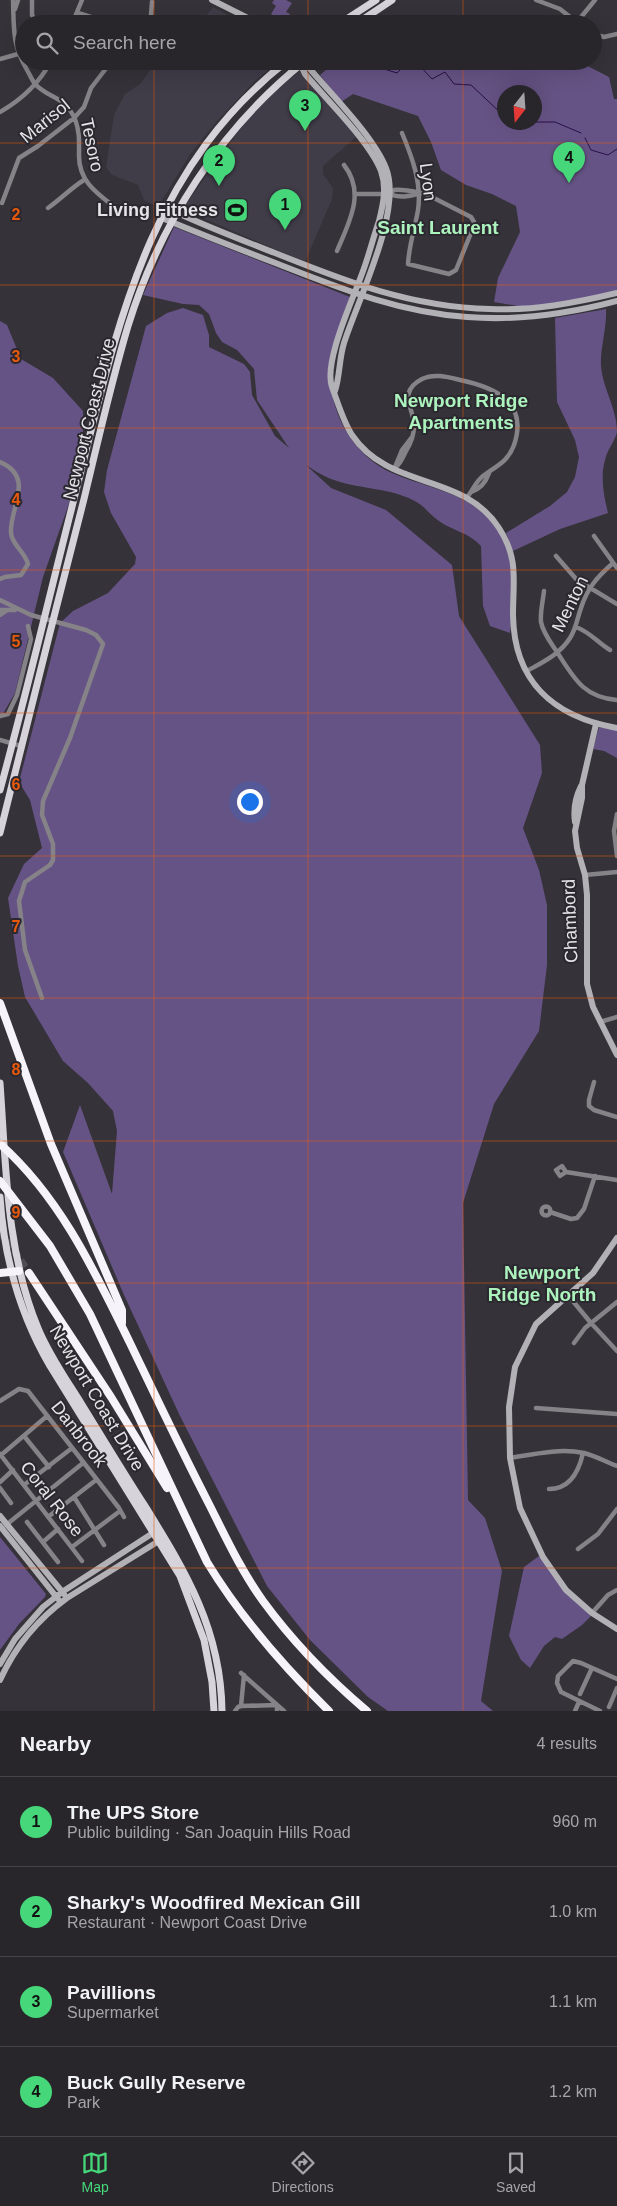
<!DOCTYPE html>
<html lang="en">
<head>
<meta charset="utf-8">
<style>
	:root { --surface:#28262b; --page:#343237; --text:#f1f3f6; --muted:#a5a5a9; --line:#444347; --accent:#46d77a }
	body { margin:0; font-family:Helvetica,sans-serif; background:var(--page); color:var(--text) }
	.compass { position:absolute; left:497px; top:85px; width:45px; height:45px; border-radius:50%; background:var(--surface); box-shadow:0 5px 20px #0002; rotate:197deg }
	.you { position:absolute; left:249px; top:801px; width:18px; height:18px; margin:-12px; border:4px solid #fff; border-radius:50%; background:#1a73e8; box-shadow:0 0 0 8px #1a73e833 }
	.badge { display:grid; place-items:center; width:32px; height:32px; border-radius:50%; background:var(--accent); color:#111; font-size:16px; font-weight:700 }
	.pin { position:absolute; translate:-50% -41px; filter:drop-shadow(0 1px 2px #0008) }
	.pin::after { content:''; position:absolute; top:26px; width:18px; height:15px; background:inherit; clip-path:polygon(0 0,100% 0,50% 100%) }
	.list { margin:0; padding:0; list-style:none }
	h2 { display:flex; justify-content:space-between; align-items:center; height:65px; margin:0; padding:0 20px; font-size:21px }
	h2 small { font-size:16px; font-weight:400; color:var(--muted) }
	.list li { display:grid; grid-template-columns:32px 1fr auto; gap:15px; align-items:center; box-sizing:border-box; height:90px; padding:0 20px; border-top:1px solid var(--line) }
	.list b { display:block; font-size:19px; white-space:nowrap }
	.list p { margin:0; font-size:16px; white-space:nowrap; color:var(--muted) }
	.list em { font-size:16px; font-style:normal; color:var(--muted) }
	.icon { flex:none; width:28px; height:28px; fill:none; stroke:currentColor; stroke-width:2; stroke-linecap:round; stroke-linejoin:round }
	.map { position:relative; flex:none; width:617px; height:1711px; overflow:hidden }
	.search { position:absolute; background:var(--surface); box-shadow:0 5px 20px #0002; left:15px; right:15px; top:15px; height:55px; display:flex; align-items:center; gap:12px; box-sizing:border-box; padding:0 18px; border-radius:28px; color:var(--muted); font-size:19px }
	.sheet { height:425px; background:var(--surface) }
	nav { display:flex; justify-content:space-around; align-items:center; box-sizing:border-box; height:70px; border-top:1px solid var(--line); background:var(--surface); font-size:14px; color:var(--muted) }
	nav a { display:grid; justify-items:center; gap:2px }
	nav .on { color:var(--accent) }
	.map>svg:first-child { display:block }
</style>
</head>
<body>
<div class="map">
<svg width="617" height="1711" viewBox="0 0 617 1711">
	<rect width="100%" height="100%" fill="#353239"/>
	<!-- built -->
	<path fill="#403c48" d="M213 7 244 24H192L194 20 207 15Z
		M162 61H279L255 81 219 119 191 153 158 207 144 200 138 185 112 175 106 167 114 115 125 94 140 84 154 65Z
		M301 70 356 137 323 166V174L333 188 332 199 305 262 182 209 260 102Z"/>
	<!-- green -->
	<path fill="#665385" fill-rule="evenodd" d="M274 0H286L292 3 286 12 290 14 285 23 271 14 276 6 272 3Z
		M337 61H578L609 77 614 99H617V291L584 300 524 307 494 302 498 278 520 232 516 206 492 194 466 185 441 170 431 142 418 116 353 94 341 102 320 75ZM504 92H534V122H504Z
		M174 227 350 297C344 317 333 347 331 367 327 409 352 455 392 473 431 490 478 493 501 536 516 566 513 600 510 633L490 626 483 606 481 546C468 532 455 532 439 521 431 516 426 508 418 503 411 498 398 494 390 492 354 484 338 487 306 465L331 488 386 510 452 565 459 616 540 745 542 773 523 828 539 870 547 905V965L539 1031 494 1104 463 1203 468 1500 485 1518 502 1571 481 1701 493 1711H388L368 1697 310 1640 267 1586 180 1416 124 1295 63 1152 80 1105 112 1194 117 1131 113 1111 88 1083 63 1061 25 997 18 966 8 898 24 864 42 848 30 800 19 782 60 623 73 611 108 593 135 564 136 557 111 513 104 492 107 470 146 326 167 313 183 308 203 315 209 335V347L244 364 250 372 252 395 275 436 289 448 257 400 254 369 237 350 222 342 216 333 209 314 199 305 183 304 143 295Z
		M606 309C607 328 600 349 601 366 603 390 617 408 617 432 615 441 607 450 605 460 600 478 604 496 608 513L560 529 513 551 506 533 550 506 567 492 575 477 579 457 575 440 557 402 555 318Z
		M0 321 7 325 21 359 53 378 83 411V464L43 577 15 693 0 719Z
		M599 727 617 730V758L604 751 593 749Z
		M0 1537 46 1594 45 1597 19 1624 0 1650Z
		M539 1556 591 1616 582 1625 562 1639 555 1637 544 1646 530 1668 521 1660 509 1636 524 1567Z"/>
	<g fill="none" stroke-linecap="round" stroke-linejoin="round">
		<!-- stream -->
		<path stroke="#2a0f48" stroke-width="1" d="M362 62 397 73 407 63 419 65 432 79 445 72 454 84 471 85 504 116
			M525 122H528
			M534 122H555L581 133
			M585 138 591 150 608 155 617 149"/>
		<!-- highway-tunnel -->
		<path stroke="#4f4d53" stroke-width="8" stroke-dasharray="8 4" stroke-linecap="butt" d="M0 1231 29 1273"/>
		<!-- street -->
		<path stroke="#858387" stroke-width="4.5" d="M13 0C14 29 12 44 27 70 30 75 32 80 35 84 49 99 64 95 75 119 80 132 79 143 79 156 79 180 95 192 112 205
			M32 0V15L37 24
			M536 0 560 9 579 24
			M15 9 18 0
			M78 13 113 24
			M577 22 595 0
			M72 24 82 0
			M146 24 151 15 152 2
			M593 34 604 37 617 34
			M0 59 18 54
			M110 61 114 64 118 61
			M0 112C21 100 40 82 51 61
			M356 194H390C398 198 411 197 419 193
			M390 194 394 190C406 189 415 192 426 194L471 217 474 222 473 228 456 270 449 274 408 264C409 245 415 228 418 210 422 183 412 157 402 133
			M2 203 19 158 38 146 74 118 84 107 91 88 111 62
			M48 208C61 199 71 188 84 180
			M337 251C349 222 366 193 344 165
			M0 462C36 477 9 509 11 533 12 545 25 552 28 564L21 575 5 577 0 579
			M395 467 402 450 412 437
			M396 467C401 463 403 457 406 451 411 443 414 435 414 426 414 408 397 392 422 379 434 373 448 377 460 380 493 387 529 401 514 445 508 462 496 466 483 476 475 482 473 491 467 497
			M471 492C480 489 486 482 489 473
			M594 536 617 568
			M556 556 577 580 617 604
			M544 591C543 601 540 612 541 622 543 633 551 643 557 652 574 678 583 697 617 700
			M0 600 31 615 86 630 96 635 103 644 70 738 43 801 42 815 53 844V860L50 865 25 882 19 901 25 950 42 998
			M0 610H15
			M0 615 6 611
			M576 627C590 632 598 643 610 650
			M527 671C543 662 560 654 570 638 576 629 577 619 581 608 587 589 597 577 612 564
			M0 716 8 714 17 695 31 639 28 626
			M0 740 21 746
			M617 814 614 831 617 856
			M585 875 617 872
			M600 1022 617 1017
			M594 1082 589 1100V1106L594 1110 617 1117
			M566 1172 562 1166 556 1170 560 1176 566 1172 617 1180
			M541.5 1211a4.5 4.5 0 1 1 9 0a4.5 4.5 0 1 1-9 0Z
			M550 1212 571 1219 577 1218 584 1209 595 1176
			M567 1294 591 1323 617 1351
			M574 1343 585 1328 617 1302
			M0 1401 19 1389 28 1391 119 1508 124 1517
			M536 1408 617 1414
			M24 1436 49 1467
			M0 1454 82 1561
			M1 1455 47 1416
			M510 1458C534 1454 560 1448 584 1453 596 1456 606 1462 617 1466
			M0 1482 13 1470
			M24 1485 72 1448
			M0 1488 11 1503
			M549 1489C570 1489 579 1471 583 1453
			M74 1497 104 1545
			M48 1517 96 1480
			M27 1522 58 1562
			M6 1525 83 1463
			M43 1542 58 1529
			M72 1547 120 1511
			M578 1549 598 1534 617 1509
			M592 1613 608 1595 617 1590
			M241 1673 284 1711
			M580 1694 592 1668
			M241 1706 244 1675
			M609 1707 617 1688
			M235 1711 238 1707 241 1706 277 1705V1711
			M575 1711 579 1702
			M600 1711 561 1692 557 1683 558 1676 573 1661 581 1663 617 1679"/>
		<!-- secondary -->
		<path stroke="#b2b1b6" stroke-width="6" d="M212 0 260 24
			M299 61 305 74C326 99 370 142 381 171 387 188 383 205 379 221 373 238 369 255 363 271 354 297 323 362 332 387 338 403 343 421 352 435 390 491 463 472 499 528 519 559 513 581 513 615 514 682 554 717 617 728
			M301 64 310 69C332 95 374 137 386 168 403 211 358 299 344 343 339 359 340 376 335 391
			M167 208C202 225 239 239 275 253 347 282 411 307 490 309 533 311 575 303 617 293
			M162 218C200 234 239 249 278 264 342 289 398 312 467 317 517 321 568 314 617 301
			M596 724 582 785V798L575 831 577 848 585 875 587 895V984L593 1007 617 1055
			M575 822C573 808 575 798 581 786
			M617 1238 593 1273 536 1324 515 1367 509 1407 510 1458 520 1508 543 1557 566 1590 592 1613 617 1629
			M0 1516 64 1594
			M0 1526 58 1599
			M0 1664 15 1639 43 1607 62 1592 156 1531
			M0 1680C15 1647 38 1619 67 1598L162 1539"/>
		<!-- primary -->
		<path stroke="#d6d3da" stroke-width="7" d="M339 24 376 0
			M356 24 392 0
			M0 790C28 688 52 585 78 483 118 323 149 169 287 61
			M0 833C28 722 55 610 84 499 98 441 111 383 128 326 160 223 220 129 305 61
			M0 1083C6 1165 6 1252 38 1328 49 1355 66 1379 81 1403 102 1437 123 1472 145 1506 186 1572 221 1630 222 1711
			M0 1197C4 1258 19 1313 50 1366L180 1576 204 1640 212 1682 214 1711"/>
		<!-- highway -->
		<path stroke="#f6f3fb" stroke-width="8" d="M0 1003 51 1144 122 1310V1323
			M0 1144C60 1197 95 1272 130 1343 156 1397 182 1452 210 1506 226 1538 242 1572 263 1601 293 1642 328 1678 367 1711
			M0 1181 50 1246 90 1314 207 1562C241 1618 282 1665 329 1711
			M0 1273 19 1271
			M29 1273 111 1397 167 1488"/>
	</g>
	<!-- grid -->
	<path fill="none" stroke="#e8590c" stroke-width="1" stroke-opacity="0.55" d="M154 0V24M308 0V24M463 0V24M154 61V1711M308 61V1711M463 61V1711M0 143H617M0 285H617M0 428H617M0 570H617M0 713H617M0 856H617M0 998H617M0 1141H617M0 1283H617M0 1426H617M0 1568H617"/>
	<!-- icons -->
	<defs>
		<symbol id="stadium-square" viewBox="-11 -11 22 22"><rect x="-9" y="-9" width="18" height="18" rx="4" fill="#46d77a" stroke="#2b282f"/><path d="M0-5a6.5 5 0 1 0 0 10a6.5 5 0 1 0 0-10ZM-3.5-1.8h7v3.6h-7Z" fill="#111"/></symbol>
	</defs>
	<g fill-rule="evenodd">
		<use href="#stadium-square" x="222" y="196" width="28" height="28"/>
	</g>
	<g text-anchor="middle" stroke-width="4" stroke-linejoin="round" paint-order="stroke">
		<!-- street labels -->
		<g font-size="18" fill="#e5e4e8" stroke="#2b282f">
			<text transform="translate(45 121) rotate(-39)" y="6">Marisol</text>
			<text transform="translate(92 145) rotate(78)" y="6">Tesoro</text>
			<text transform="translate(428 182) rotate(83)" y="6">Lyon</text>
			<text transform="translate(89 419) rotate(-76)" y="6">Newport Coast Drive</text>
			<text transform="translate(570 604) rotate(-64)" y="6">Menton</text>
			<text transform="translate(570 921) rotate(-92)" y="6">Chambord</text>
			<text transform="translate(97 1398) rotate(59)" y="6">Newport Coast Drive</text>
			<text transform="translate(79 1434) rotate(52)" y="6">Danbrook</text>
			<text transform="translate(52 1499) rotate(52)" y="6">Coral Rose</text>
		</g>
		<!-- poi labels -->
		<g font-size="18" font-weight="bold" fill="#e5e4e8" stroke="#2b282f" text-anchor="end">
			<text x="218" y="216">Living Fitness</text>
		</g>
		<!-- neighbourhood labels -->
		<g font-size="19" font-weight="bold" fill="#adf3be" stroke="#2b282f">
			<text x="438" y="234">Saint Laurent</text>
			<text x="461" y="407">Newport Ridge<tspan x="461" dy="22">Apartments</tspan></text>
			<text x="542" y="1279">Newport<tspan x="542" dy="22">Ridge North</tspan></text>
		</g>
	</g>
	<g font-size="16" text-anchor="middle" font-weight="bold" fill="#e8590c" stroke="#2b282f" stroke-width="4" stroke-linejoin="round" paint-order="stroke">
		<text x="16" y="220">2</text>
		<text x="16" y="362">3</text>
		<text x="16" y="505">4</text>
		<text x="16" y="647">5</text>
		<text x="16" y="790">6</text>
		<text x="16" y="932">7</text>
		<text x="16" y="1075">8</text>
		<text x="16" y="1218">9</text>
	</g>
</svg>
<svg class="compass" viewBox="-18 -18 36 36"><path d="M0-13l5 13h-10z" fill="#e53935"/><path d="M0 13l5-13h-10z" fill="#a5a5a9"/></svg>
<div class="you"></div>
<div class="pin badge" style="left:285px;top:230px">1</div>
<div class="pin badge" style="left:219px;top:186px">2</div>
<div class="pin badge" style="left:305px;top:131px">3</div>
<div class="pin badge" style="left:569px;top:183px">4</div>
<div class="search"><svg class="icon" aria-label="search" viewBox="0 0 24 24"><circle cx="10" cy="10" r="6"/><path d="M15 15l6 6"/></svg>Search here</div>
</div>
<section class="sheet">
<h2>Nearby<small>4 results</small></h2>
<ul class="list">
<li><span class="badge">1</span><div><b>The UPS Store</b><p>Public building · San Joaquin Hills Road</p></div><em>960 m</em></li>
<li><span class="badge">2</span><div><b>Sharky's Woodfired Mexican Gill</b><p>Restaurant · Newport Coast Drive</p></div><em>1.0 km</em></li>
<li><span class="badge">3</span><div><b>Pavillions</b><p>Supermarket</p></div><em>1.1 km</em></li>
<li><span class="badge">4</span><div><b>Buck Gully Reserve</b><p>Park</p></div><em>1.2 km</em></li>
</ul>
</section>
<nav>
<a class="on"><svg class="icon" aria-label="map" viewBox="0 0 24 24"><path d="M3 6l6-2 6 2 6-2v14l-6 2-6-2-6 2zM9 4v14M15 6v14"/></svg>Map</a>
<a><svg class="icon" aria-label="directions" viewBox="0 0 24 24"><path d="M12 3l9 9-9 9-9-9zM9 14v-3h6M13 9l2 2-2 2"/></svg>Directions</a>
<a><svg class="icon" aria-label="saved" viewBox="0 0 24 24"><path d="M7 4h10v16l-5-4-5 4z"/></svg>Saved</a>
</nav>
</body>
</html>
